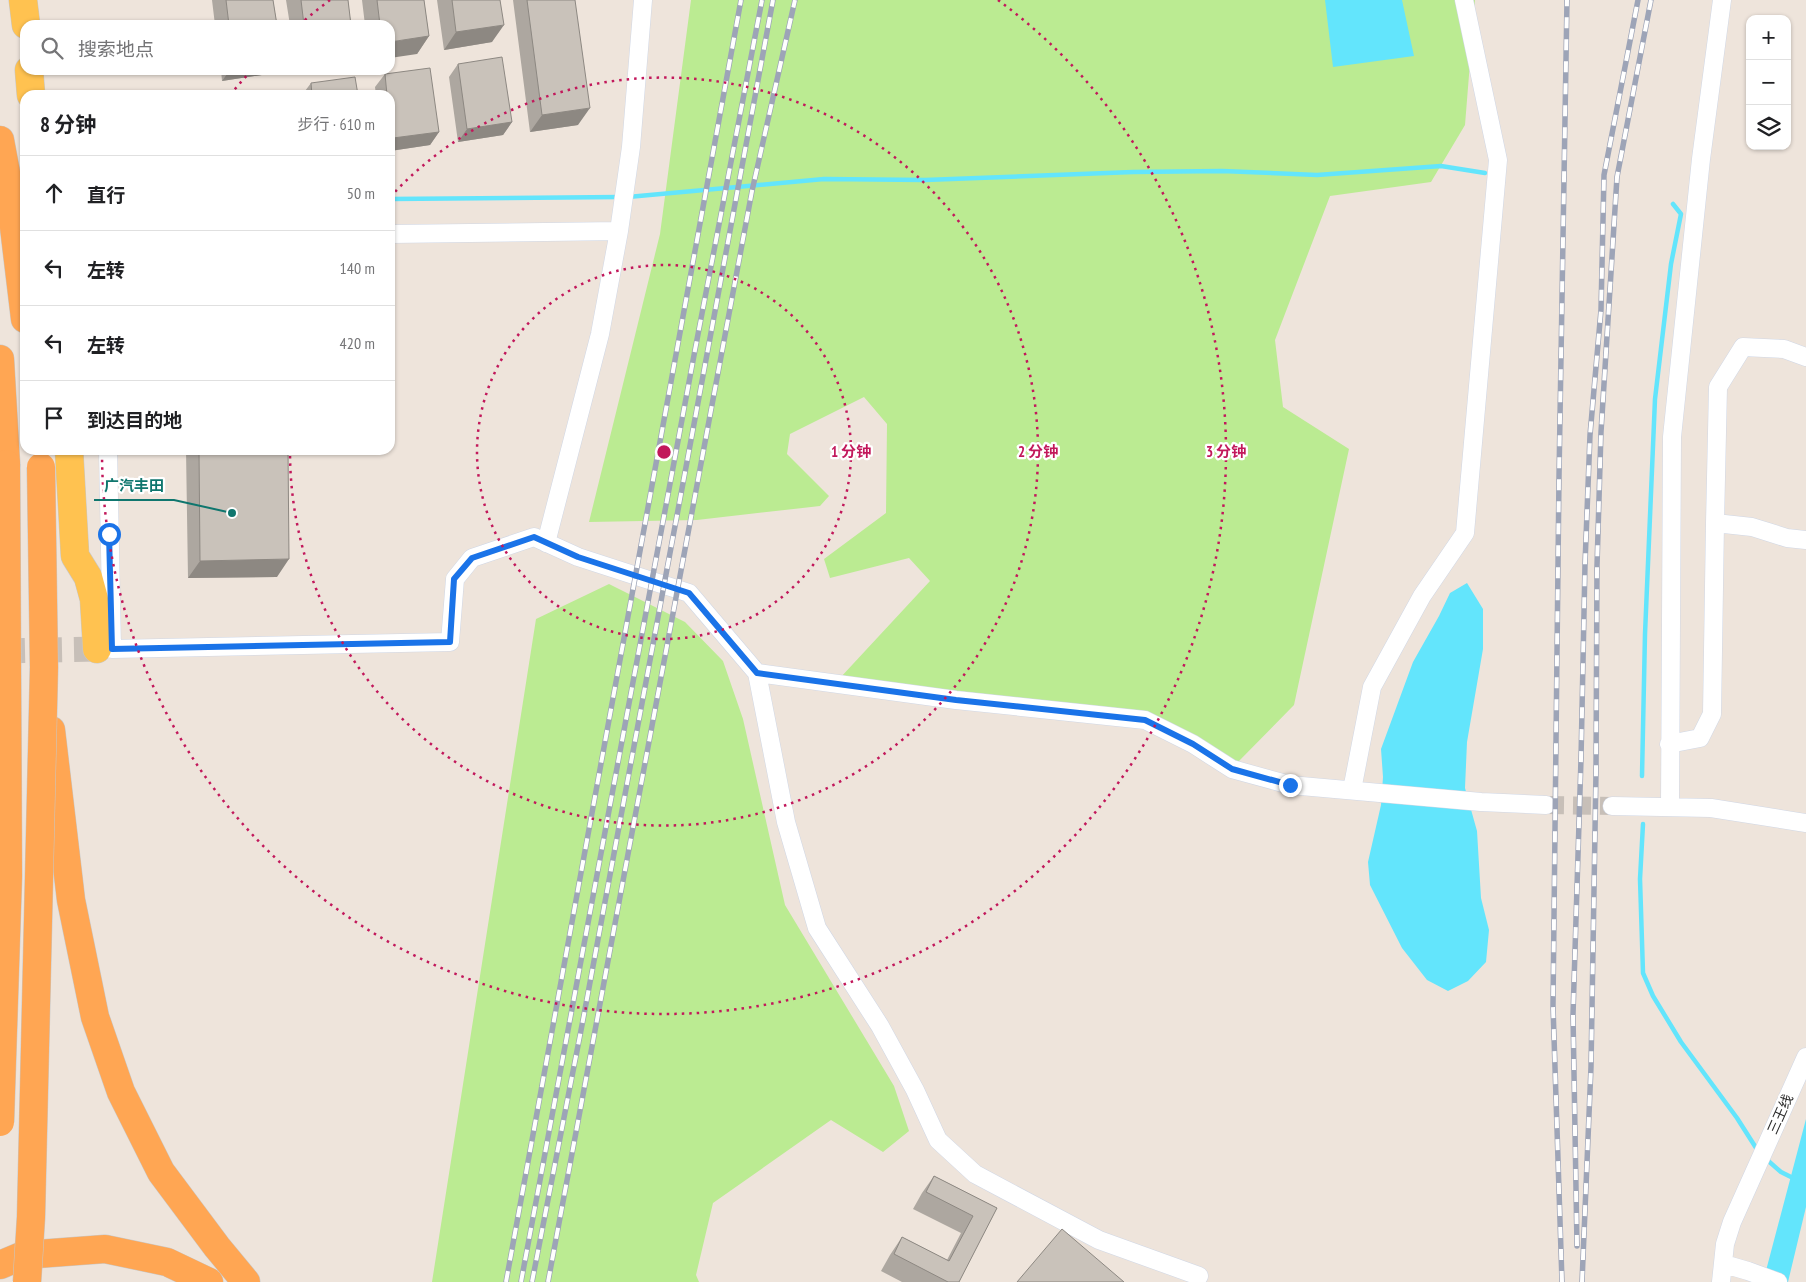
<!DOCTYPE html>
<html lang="zh">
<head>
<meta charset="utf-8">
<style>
	:root { --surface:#fff; --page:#f6f6f6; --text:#202124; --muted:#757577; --line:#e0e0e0 }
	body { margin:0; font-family:"PT Sans Narrow","Noto Sans SC",sans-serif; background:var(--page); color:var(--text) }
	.controls { position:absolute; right:15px; top:15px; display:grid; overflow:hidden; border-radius:10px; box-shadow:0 1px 4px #0004 }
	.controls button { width:45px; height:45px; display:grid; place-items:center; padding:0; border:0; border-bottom:1px solid var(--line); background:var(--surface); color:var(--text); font:25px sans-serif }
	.stop { position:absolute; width:15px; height:15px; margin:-11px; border:4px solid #1a73e8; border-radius:50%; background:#fff }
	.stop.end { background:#1a73e8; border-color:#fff; box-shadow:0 1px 5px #0008 }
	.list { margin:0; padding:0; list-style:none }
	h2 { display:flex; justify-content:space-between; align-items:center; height:65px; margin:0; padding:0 20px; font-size:21px }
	h2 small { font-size:16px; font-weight:400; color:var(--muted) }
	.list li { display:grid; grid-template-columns:32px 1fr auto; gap:15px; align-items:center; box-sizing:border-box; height:75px; padding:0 20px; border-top:1px solid var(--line) }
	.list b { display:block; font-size:19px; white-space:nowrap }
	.list em { font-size:16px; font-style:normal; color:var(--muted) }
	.icon { flex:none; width:28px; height:28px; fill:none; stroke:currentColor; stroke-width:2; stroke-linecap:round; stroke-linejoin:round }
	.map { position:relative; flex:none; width:1806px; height:1282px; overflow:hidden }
	.search { position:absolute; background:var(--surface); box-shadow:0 1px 4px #0004; left:20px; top:20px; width:375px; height:55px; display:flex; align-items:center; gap:12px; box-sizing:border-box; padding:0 18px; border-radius:15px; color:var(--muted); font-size:19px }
	.panel { position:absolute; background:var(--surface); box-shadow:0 1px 4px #0004; left:20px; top:90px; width:375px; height:365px; border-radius:15px }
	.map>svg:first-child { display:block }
</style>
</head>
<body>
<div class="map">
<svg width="1806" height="1282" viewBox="0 0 1806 1282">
	<rect width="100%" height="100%" fill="#eee4db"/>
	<!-- green -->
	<path fill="#bbeb92" d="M691 0H1475L1465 125 1431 182 1330 196 1275 340 1283 407 1349 449 1294 705 1238 762 1147 712 840 678 930 581 909 558 830 578 824 559 886 513 887 424 864 397 790 434 787 454 829 496 820 506 697 520 589 522 660 234Z
		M609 584 685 622 723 661 743 719 785 905 894 1086 909 1131 883 1152 831 1120 713 1203 696 1275 699 1282H432L536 619Z"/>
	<!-- water -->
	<path fill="#63e5fc" d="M1325 0H1402L1414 56 1333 67Z
		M1467 583 1483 609V649L1467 742 1465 788 1477 831 1481 898 1489 930 1486 962 1468 981 1448 991 1427 980 1402 948 1370 885 1368 862 1381 805 1383 777 1381 749 1413 662 1439 616 1450 593Z
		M1806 1119V1207L1788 1282H1763Z"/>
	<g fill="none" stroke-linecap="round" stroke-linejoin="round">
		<!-- stream -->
		<path stroke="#63e5fc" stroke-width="4.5" d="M628 197 824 179 925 180 1133 172 1222 171 1317 175 1441 166 1485 173
			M390 199 620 197
			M1642 776 1645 634 1655 399 1671 264 1681 214 1673 204
			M1643 824 1640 879 1643 973 1653 996 1681 1042 1737 1118 1758 1151
			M1765 1158 1781 1172 1791 1177"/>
		<!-- minor-tunnel -->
		<path stroke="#c7bfb8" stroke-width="18" stroke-dasharray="18 9" stroke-linecap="butt" d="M1546 805 1612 806"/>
		<!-- secondary-tunnel -->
		<path stroke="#c7bfb8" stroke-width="25" stroke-dasharray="25 12" stroke-linecap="butt" d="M0 651 97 649"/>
		<defs>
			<path id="minor" d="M390 234 619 231
				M108 450 112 649 450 642 455 579 472 558 534 537 578 557 689 593 757 673 786 822 817 928 880 1026 915 1090 938 1140 975 1174 1099 1240 1199 1276
				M1715 523 1718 387 1743 347 1784 349 1806 357
				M546 543 600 334 619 231 631 147 643 0
				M757 673 956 700 1145 720 1193 744 1232 769 1290 785 1481 802 1546 805
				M1669 744 1700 738 1712 714 1715 523 1752 527 1787 538 1806 540
				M1352 790 1372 687 1422 596 1465 533 1498 160 1464 0
				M1612 806 1711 808 1806 823
				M1670 807 1672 437 1701 159 1722 0
				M1724 1264 1748 1271 1778 1282
				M1721 1282 1725 1244 1732 1222 1806 1057"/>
			<path id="primary" d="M23 0 26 25
				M29 70 31 95
				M69 450 75 556 88 577 94 599 97 649"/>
			<path id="trunk" d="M0 140 10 194 25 319
				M0 359 6 464
				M51 730 71 900 95 1017 121 1092 161 1172 217 1247 246 1282
				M0 1265 24 1255 105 1249 167 1262 209 1282"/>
		</defs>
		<!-- minor casing -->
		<use href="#minor" stroke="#d0d7e5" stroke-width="19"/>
		<!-- primary casing -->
		<use href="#primary" stroke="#c8c8c8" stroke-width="29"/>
		<!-- trunk casing -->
		<use href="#trunk" stroke="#c8c8c8" stroke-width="29"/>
		<!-- minor -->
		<use href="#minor" stroke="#fff" stroke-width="18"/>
		<!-- primary -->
		<use href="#primary" stroke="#ffc250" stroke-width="28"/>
		<!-- trunk -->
		<use href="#trunk" stroke="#ffa653" stroke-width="28"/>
		<defs>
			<path id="rail" d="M1577 1246 1573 1015 1581 759 1585 564 1590 435 1601 310 1604 175 1638 0
				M506 1282 741 0
				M521 1282 695 350 762 0
				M532 1282 583 1020 773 0
				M548 1282 752 191 795 0
				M1562 1282 1553 1006 1559 477 1567 0
				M1582 1282 1591 1067 1596 772 1597 566 1601 432 1617 177 1651 0"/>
		</defs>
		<!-- rail casing -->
		<use href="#rail" stroke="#9da4b7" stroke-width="5.5"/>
		<!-- rail -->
		<use href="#rail" stroke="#fff" stroke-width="4" stroke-dasharray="11" stroke-linecap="butt"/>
		<defs>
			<path id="trunk-bridge" d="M0 1122 8 876 6 464
				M27 1282 31 1217 44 667 41 467"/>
		</defs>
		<!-- trunk-bridge casing -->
		<use href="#trunk-bridge" stroke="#c8c8c8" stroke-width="29" stroke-linecap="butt"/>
		<!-- trunk-bridge -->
		<use href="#trunk-bridge" stroke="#ffa653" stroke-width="28"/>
	</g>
	<!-- wall -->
	<path fill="#ada7a0" d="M212 0H273L277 25H215Z
		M286 0H348L351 25H290Z
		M362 0H424L429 36 417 54 390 25H365Z
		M437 0H500L492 42 444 50Z
		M513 0H575L578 125 530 132Z
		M458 64 512 122 503 135 458 142 449 77Z
		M221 70H272L268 74 222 81Z
		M385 74 439 132 430 145 390 151V95H376L375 87Z
		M311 83 358 95H302Z
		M186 450H288L277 577 188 578Z
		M934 1176 997 1208 959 1282H902L881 1271 890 1255 902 1237 947 1260 961 1233 913 1209 922 1193Z"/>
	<!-- shaded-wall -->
	<path fill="#8d8882" d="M504 25 492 42 444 50 456 32Z
		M429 36 417 54 390 58V42Z
		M230 70H272L268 74 222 81Z
		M590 108 578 125 530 132 542 115Z
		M512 122 503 135 458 142 467 129Z
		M439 132 430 145 390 151V143L393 138Z
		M289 559 277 577 188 578 200 561Z"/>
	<!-- building -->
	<path fill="#c9c2ba" stroke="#8d8882" d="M226 0H273L277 25H229Z
		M301 0H348L351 25H304Z
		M377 0H424L429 36 390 42V25H380Z
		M452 0H500L504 25 456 32Z
		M527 0H575L590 108 542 115Z
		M502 57 512 122 467 129 458 64Z
		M430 68 439 132 393 138 390 114V95H387L385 74Z
		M355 77 358 95H312L311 83Z
		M199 450H288L289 559 200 561Z
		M934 1176 997 1208 959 1282H948L894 1254 902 1237 949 1261 973 1216 926 1192Z
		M1062 1229 1124 1282H1017Z"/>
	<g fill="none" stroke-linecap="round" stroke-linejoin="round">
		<!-- route -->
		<path stroke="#1a73e8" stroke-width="6" d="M109 534 112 649 450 642 454 579 472 558 534 537 578 557 689 593 757 673 956 700 1145 720 1193 744 1232 769 1290 785"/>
	</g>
	<!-- distance rings -->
	<g fill="none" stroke="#c2185b" stroke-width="2.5" stroke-dasharray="2.5 5">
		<circle cx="664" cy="452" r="187"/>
		<path d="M390 197A374 374 0 1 1 290 452"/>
		<path d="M230 95A562 562 0 0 1 250 72M299 25A562 562 0 0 1 330 0M998 0A562 562 0 1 1 102 452"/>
	</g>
	<g text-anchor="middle" stroke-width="4.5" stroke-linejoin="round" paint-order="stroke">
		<!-- street labels -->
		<g font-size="14" fill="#2b2b2b" stroke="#fff">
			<text transform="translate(1780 1114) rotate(-66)" y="5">三王线</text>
		</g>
	</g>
	<circle cx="664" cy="452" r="8" fill="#c2185b" stroke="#fff" stroke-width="2.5"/>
	<g font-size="15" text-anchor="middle" font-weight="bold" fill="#c2185b" stroke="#fff" stroke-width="4.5" stroke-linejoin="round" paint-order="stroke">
		<text x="851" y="457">1 分钟</text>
		<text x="1038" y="457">2 分钟</text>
		<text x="1226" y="457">3 分钟</text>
	</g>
	<!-- callouts -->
	<path fill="none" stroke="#0f766e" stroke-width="2" d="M232 513L174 500H94"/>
	<circle fill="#0f766e" stroke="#fff" stroke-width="2" cx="232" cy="513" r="5"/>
	<g font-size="15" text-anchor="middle" font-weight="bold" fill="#0f766e" stroke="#fff" stroke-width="4.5" stroke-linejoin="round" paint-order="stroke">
		<text x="134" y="491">广汽丰田</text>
	</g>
</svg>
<div class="controls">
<button>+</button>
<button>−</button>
<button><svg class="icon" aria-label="layers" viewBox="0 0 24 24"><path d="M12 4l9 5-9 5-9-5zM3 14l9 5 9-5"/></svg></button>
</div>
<div class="stop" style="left:109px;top:534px"></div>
<div class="stop end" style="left:1290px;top:785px"></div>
<div class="search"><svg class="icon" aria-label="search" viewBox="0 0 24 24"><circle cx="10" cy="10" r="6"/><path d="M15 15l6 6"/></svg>搜索地点</div>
<section class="panel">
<h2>8 分钟<small>步行 · 610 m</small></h2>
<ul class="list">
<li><svg class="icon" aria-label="ahead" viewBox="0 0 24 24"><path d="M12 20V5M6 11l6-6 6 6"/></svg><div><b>直行</b></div><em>50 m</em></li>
<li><svg class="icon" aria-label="left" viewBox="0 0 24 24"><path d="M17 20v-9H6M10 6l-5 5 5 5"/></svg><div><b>左转</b></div><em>140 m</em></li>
<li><svg class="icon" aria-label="left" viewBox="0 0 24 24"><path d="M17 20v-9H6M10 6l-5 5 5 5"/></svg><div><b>左转</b></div><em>420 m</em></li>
<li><svg class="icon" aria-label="arrive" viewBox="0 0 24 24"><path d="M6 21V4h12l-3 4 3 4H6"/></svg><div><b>到达目的地</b></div></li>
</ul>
</section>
</div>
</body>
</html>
